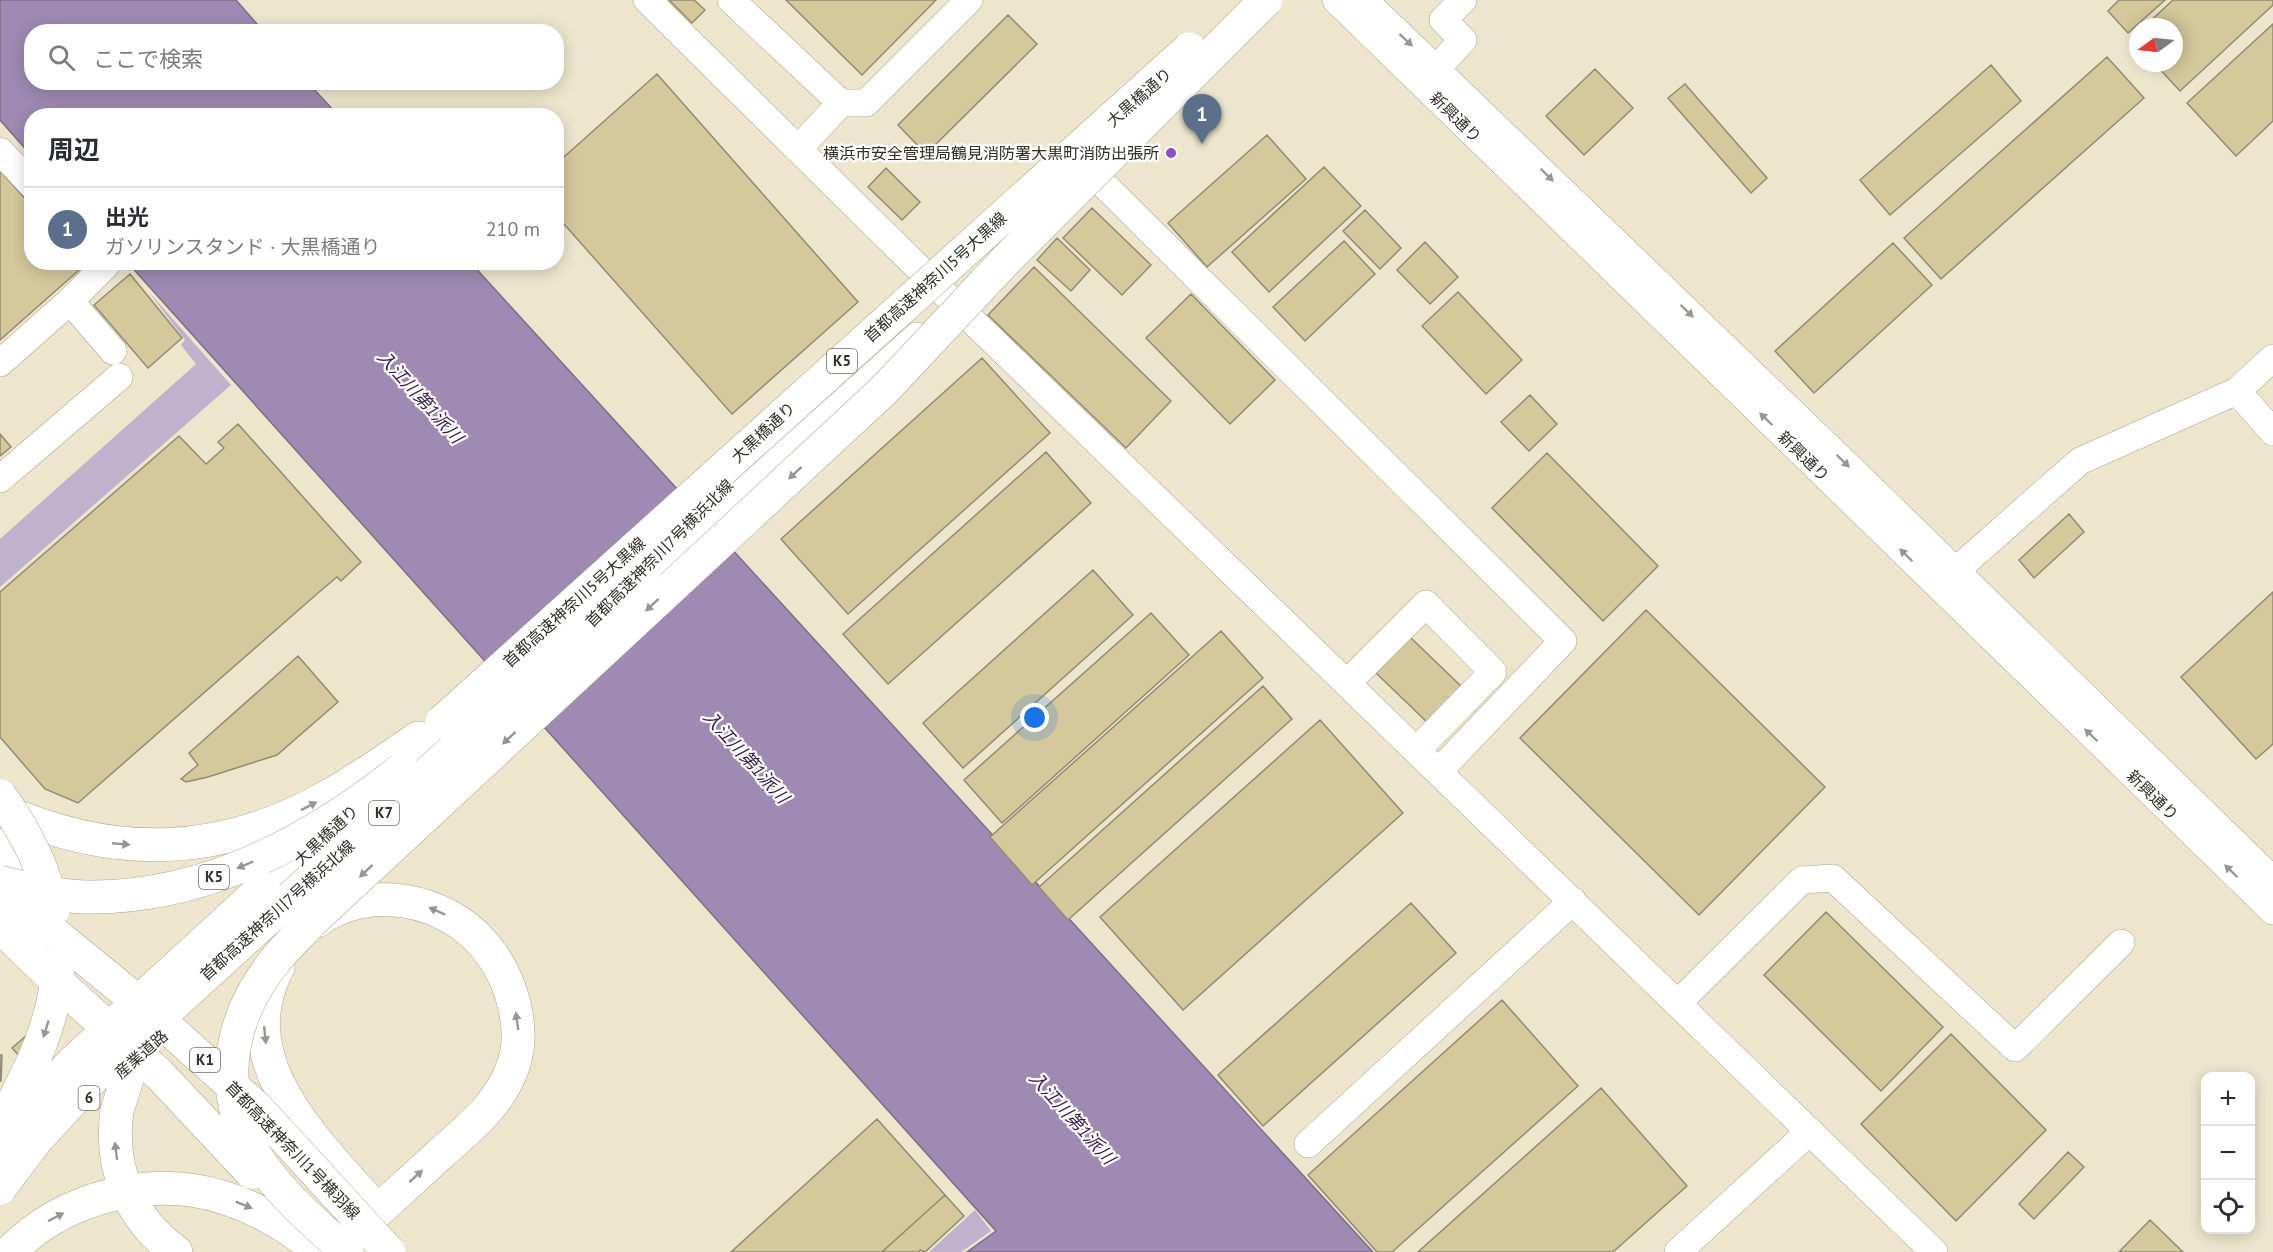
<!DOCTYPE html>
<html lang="ja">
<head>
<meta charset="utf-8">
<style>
	:root { --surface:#fff; --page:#f2f2f3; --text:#2b2b33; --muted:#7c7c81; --line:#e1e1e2; --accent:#8e4cc1 }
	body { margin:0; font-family:"PT Sans","Noto Sans JP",sans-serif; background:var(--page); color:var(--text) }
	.controls { position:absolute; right:18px; bottom:18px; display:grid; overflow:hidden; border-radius:12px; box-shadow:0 3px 15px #0003 }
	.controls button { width:54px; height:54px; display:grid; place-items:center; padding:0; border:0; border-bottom:2px solid var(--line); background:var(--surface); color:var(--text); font:30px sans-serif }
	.compass { position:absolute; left:2129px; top:18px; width:54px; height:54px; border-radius:50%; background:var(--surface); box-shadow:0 3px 15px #0003; rotate:255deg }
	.you { position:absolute; left:1035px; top:718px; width:21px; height:21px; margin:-15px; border:4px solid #fff; border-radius:50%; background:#1a73e8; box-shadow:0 0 0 9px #1a73e833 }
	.badge { display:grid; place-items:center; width:39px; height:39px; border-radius:50%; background:var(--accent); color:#fff; font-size:20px; font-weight:700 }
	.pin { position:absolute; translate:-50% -50px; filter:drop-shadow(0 2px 3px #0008) }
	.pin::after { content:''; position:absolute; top:32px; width:21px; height:18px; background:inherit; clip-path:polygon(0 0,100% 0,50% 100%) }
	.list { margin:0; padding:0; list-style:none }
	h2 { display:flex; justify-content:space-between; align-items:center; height:78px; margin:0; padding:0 24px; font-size:26px }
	h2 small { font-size:20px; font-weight:400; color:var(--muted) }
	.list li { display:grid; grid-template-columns:39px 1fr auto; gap:18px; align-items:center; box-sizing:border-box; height:84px; padding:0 24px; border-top:2px solid var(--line) }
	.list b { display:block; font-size:22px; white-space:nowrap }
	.list p { margin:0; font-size:20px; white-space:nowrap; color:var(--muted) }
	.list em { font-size:20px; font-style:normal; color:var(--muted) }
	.icon { flex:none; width:33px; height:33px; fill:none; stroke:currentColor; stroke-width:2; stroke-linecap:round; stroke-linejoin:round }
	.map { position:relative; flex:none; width:2273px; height:1252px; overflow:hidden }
	.search { position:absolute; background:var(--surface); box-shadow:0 3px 15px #0003; left:24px; top:24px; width:540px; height:66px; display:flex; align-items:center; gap:15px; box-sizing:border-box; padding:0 21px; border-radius:24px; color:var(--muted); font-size:22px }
	.panel { position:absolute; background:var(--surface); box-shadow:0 3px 15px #0003; left:24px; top:108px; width:540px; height:162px; border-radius:24px }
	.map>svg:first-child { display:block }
</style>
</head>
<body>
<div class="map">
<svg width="2273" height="1252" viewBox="0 0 2273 1252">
	<rect width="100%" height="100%" fill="#ede6cd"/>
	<!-- green -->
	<path fill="#c0b2cd" d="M148 291 231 385 0 587V539L196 364 181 345 185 340Z
		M975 1210 991 1231 961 1252H929Z"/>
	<!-- water -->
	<path fill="#9e8ab2" stroke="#7d6e88" stroke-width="1.5" d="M0 0H236L263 31 32 32V82L308 83 338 115 32 116 31 155 0 120Z
		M128 263H471L1373 1252H967L996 1231Z"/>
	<!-- building -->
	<path fill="#d5c89b" stroke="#918b74" stroke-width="1.5" d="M669 0H694L705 10 692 23Z
		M786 0H936L862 75Z
		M2119 0H2165L2128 33 2108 11Z
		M2173 0H2273V5L2180 91 2154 63H2174V27H2144Z
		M1008 15 1037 44 926 154 898 125Z
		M2273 24V121L2236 156 2187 103Z
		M2138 32V45L2132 38Z
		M2107 57 2144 98 1941 279 1904 238Z
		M1991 65 2021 101 1890 215 1860 180Z
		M1595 69 1633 108 1584 155 1546 116Z
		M657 74 858 302 732 414 556 215V164Z
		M1685 84 1767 178 1751 193 1668 98Z
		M1267 135 1306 179 1207 267 1168 223Z
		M1324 167 1361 206 1269 292 1232 252Z
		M886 168 920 202 902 220 868 187Z
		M0 171 32 206V262L87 263 0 340Z
		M1092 208 1151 265 1122 295 1063 238Z
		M1365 210 1401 248 1380 269 1343 231Z
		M1057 238 1090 270 1071 291 1037 260Z
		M1344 241 1375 274 1305 341 1273 307Z
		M1425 242 1458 277 1430 304 1397 270Z
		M1893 243 1932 285 1814 393 1775 351Z
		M1034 267 1171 401 1126 448 988 315Z
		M130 274 182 338 148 368 94 305Z
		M1458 292 1522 360 1486 394 1422 326Z
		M1191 294 1275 380 1230 424 1146 338Z
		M982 358 1050 433 848 614 781 539Z
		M1530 395 1557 424 1529 451 1501 422Z
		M238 424 361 562 341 581 337 577 318 593 78 803 45 789 0 737V592L179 436 206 464 224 448 218 442Z
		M0 434 11 447 0 456Z
		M1046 452 1091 503 888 684 843 634Z
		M1547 453 1658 566 1603 621 1492 508Z
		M2069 514 2084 532 2034 578 2019 560Z
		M1093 570 1133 615 963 768 923 723Z
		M2273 592V744L2256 759 2181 677Z
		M1646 610 1825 787 1699 915 1520 738Z
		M1151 613 1189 655 1002 823 964 780Z
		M1221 631 1263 678 1032 885 990 837Z
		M1410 637 1464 689 1430 725 1376 673Z
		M298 656 338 702 277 755 208 777 186 782 181 779 198 765 189 753Z
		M1263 686 1292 719 1068 920 1039 887Z
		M1320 720 1403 813 1183 1010 1100 917Z
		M1411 903 1456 953 1263 1126 1218 1075Z
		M1826 912 1943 1027 1881 1091 1764 975Z
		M1502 1000 1578 1086 1392 1252H1377L1308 1175Z
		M1951 1034 2046 1130 1956 1221 1861 1124Z
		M26 1036V1063L12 1048Z
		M0 1055H2L1 1081H0Z
		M1601 1088 1687 1186 1613 1252H1418Z
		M877 1119 945 1195 882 1252H731Z
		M2068 1152 2084 1167 2034 1219 2019 1204Z
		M945 1195 964 1216 925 1252 920 1250 918 1252H882Z
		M2150 1220 2183 1252H2119Z"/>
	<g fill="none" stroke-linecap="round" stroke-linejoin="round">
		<defs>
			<path id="minor" d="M647 0 954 303 1934 1252
				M731 0 841 103
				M1336 0 2273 911
				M1364 0 1846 464 2273 880
				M1436 69 1463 40 1443 20 1463 0
				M798 149 841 103H866L969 0
				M0 151 32 185
				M1094 175 1563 641 1439 771
				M70 301 106 265 104 262
				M0 363 70 301 113 351
				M2237 391 2273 432
				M0 479 119 377
				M1945 583 1969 559 2080 461 2237 391 2273 358
				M637 587 917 336
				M1347 683 1426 604 1493 672 1417 750
				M1678 1003 1802 880 1833 878 2015 1048 2121 943
				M1308 1144 1573 901
				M1678 1252 1810 1131"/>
			<path id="major" d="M0 845 50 903"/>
			<path id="highway" d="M402 769 471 709
				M0 809C112 859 217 858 325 798 358 780 388 759 418 738
				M263 888 326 830
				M317 921C367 883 446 898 485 946 500 964 510 985 515 1008 519 1027 520 1048 513 1066 500 1105 467 1130 438 1156 411 1181 384 1205 357 1230
				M278 967C229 1060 314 1138 369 1202
				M117 1111C109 1168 130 1218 176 1252
				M10 1252C63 1197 152 1174 225 1198 260 1209 292 1229 320 1252"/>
		</defs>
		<!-- minor casing -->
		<use href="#minor" stroke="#aba58d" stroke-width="28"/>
		<!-- major casing -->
		<use href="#major" stroke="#aba58d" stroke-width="34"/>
		<!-- highway casing -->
		<use href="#highway" stroke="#aba58d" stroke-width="34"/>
		<!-- minor -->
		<use href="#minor" stroke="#fff" stroke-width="27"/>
		<!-- major -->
		<use href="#major" stroke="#fff" stroke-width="33"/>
		<!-- highway -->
		<use href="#highway" stroke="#fff" stroke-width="33"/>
		<defs>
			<path id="highway-bridge" d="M442 722 1189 49
				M0 796C26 832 44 867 53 910
				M0 882C28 889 56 896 86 897 204 899 312 841 402 769
				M0 889 149 1011 257 1108 389 1252
				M0 927 65 989 159 1074 251 1172
				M117 1111 130 1069 146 1038
				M3 1121C30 1071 56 1021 58 964
				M0 1152 33 1106 71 1064 263 888
				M0 1188 37 1139 94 1077 508 700 647 565
				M347 1252C317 1225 287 1200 264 1168 215 1101 225 1024 274 962 285 948 299 935 311 922L884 390 1006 260 1266 0"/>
		</defs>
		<!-- highway-bridge casing -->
		<use href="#highway-bridge" stroke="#aba58d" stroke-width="34" stroke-linecap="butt"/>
		<!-- highway-bridge -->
		<use href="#highway-bridge" stroke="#fff" stroke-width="33"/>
	</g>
	<!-- one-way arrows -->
	<defs><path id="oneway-solid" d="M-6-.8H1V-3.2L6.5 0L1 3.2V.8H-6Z" transform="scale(1.5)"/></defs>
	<g fill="#989692">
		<use href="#oneway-solid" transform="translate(1406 40) rotate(43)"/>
		<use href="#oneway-solid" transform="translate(1547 175) rotate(44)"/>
		<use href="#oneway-solid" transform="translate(1687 311) rotate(44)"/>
		<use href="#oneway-solid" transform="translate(1766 419) rotate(-136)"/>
		<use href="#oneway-solid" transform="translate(1843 461) rotate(44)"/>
		<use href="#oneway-solid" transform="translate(795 473) rotate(137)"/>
		<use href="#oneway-solid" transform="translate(1906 555) rotate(-136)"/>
		<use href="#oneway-solid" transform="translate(652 605) rotate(137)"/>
		<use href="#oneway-solid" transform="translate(2091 735) rotate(-136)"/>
		<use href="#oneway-solid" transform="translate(509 738) rotate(137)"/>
		<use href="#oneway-solid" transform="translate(309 806) rotate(-27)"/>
		<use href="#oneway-solid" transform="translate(121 844) rotate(5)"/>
		<use href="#oneway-solid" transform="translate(245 865) rotate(157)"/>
		<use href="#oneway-solid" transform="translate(366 871) rotate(137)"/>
		<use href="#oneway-solid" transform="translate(2231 871) rotate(-136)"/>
		<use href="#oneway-solid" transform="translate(437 911) rotate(-156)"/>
		<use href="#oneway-solid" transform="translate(517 1021) rotate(-98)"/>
		<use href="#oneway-solid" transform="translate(46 1029) rotate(107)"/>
		<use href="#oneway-solid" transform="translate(265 1035) rotate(84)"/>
		<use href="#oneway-solid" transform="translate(116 1151) rotate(-97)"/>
		<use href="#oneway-solid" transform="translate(416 1176) rotate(-42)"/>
		<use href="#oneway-solid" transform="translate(244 1205) rotate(22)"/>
		<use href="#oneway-solid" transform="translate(56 1217) rotate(-28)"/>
	</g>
	<!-- markers -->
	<circle fill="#8e4cc1" stroke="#fff" stroke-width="2" cx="1171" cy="153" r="6"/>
	<g text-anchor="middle" stroke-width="4.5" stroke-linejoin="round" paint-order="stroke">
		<!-- shield labels -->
		<g fill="#fff" stroke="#6f6d66" stroke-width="1.5">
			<rect x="827" y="349" width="30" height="24" rx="4.5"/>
			<rect x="369" y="801" width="30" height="24" rx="4.5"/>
			<rect x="199" y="865" width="30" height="24" rx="4.5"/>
			<rect x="190" y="1048" width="30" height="24" rx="4.5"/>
			<rect x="78.5" y="1086" width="21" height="24" rx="4.5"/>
		</g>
		<g font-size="15" font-weight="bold" fill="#312e25">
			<text x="842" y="366">K5</text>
			<text x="384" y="818">K7</text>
			<text x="214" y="882">K5</text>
			<text x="205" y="1065">K1</text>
			<text x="89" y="1103">6</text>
		</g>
		<!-- street labels -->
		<g font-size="16" fill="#312e25" stroke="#fff">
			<text transform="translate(1139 97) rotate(-41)" y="6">大黒橋通り</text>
			<text transform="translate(1456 117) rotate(44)" y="6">新興通り</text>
			<text transform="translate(935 277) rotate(-42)" y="6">首都高速神奈川5号大黒線</text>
			<text transform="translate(763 432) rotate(-43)" y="6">大黒橋通り</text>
			<text transform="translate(1804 456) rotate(44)" y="6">新興通り</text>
			<text transform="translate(659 553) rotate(-45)" y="6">首都高速神奈川7号横浜北線</text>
			<text transform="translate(574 602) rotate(-42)" y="6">首都高速神奈川5号大黒線</text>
			<text transform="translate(2153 795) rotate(44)" y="6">新興通り</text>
			<text transform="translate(326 835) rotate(-43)" y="6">大黒橋通り</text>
			<text transform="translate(277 910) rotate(-42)" y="6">首都高速神奈川7号横浜北線</text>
			<text transform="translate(141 1054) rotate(-41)" y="6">産業道路</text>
			<text transform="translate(293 1150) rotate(46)" y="6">首都高速神奈川1号横羽線</text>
		</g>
		<!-- poi labels -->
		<g font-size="16" fill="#312e25" stroke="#fff" text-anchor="end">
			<text x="1159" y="159">横浜市安全管理局鶴見消防署大黒町消防出張所</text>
		</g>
		<!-- water labels -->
		<g font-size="18" font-style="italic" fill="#361a4c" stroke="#fff">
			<text transform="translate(420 397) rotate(48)" y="6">入江川第1派川</text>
			<text transform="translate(746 757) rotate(48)" y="6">入江川第1派川</text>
			<text transform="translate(1072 1118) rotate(48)" y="6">入江川第1派川</text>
		</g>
	</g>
</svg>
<div class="controls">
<button>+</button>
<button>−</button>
<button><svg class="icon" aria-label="locate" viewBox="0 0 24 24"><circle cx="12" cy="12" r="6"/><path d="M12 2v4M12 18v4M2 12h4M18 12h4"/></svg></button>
</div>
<svg class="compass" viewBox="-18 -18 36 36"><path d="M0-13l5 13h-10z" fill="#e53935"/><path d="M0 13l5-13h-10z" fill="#7c7c81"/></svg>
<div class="you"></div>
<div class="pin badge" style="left:1202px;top:144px;background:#5c6f8a">1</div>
<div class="search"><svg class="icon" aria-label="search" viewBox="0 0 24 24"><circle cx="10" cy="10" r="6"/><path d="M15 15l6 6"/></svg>ここで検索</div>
<section class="panel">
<h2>周辺<small></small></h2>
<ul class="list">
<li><span class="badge" style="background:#5c6f8a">1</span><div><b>出光</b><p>ガソリンスタンド · 大黒橋通り</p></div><em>210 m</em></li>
</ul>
</section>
</div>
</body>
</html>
